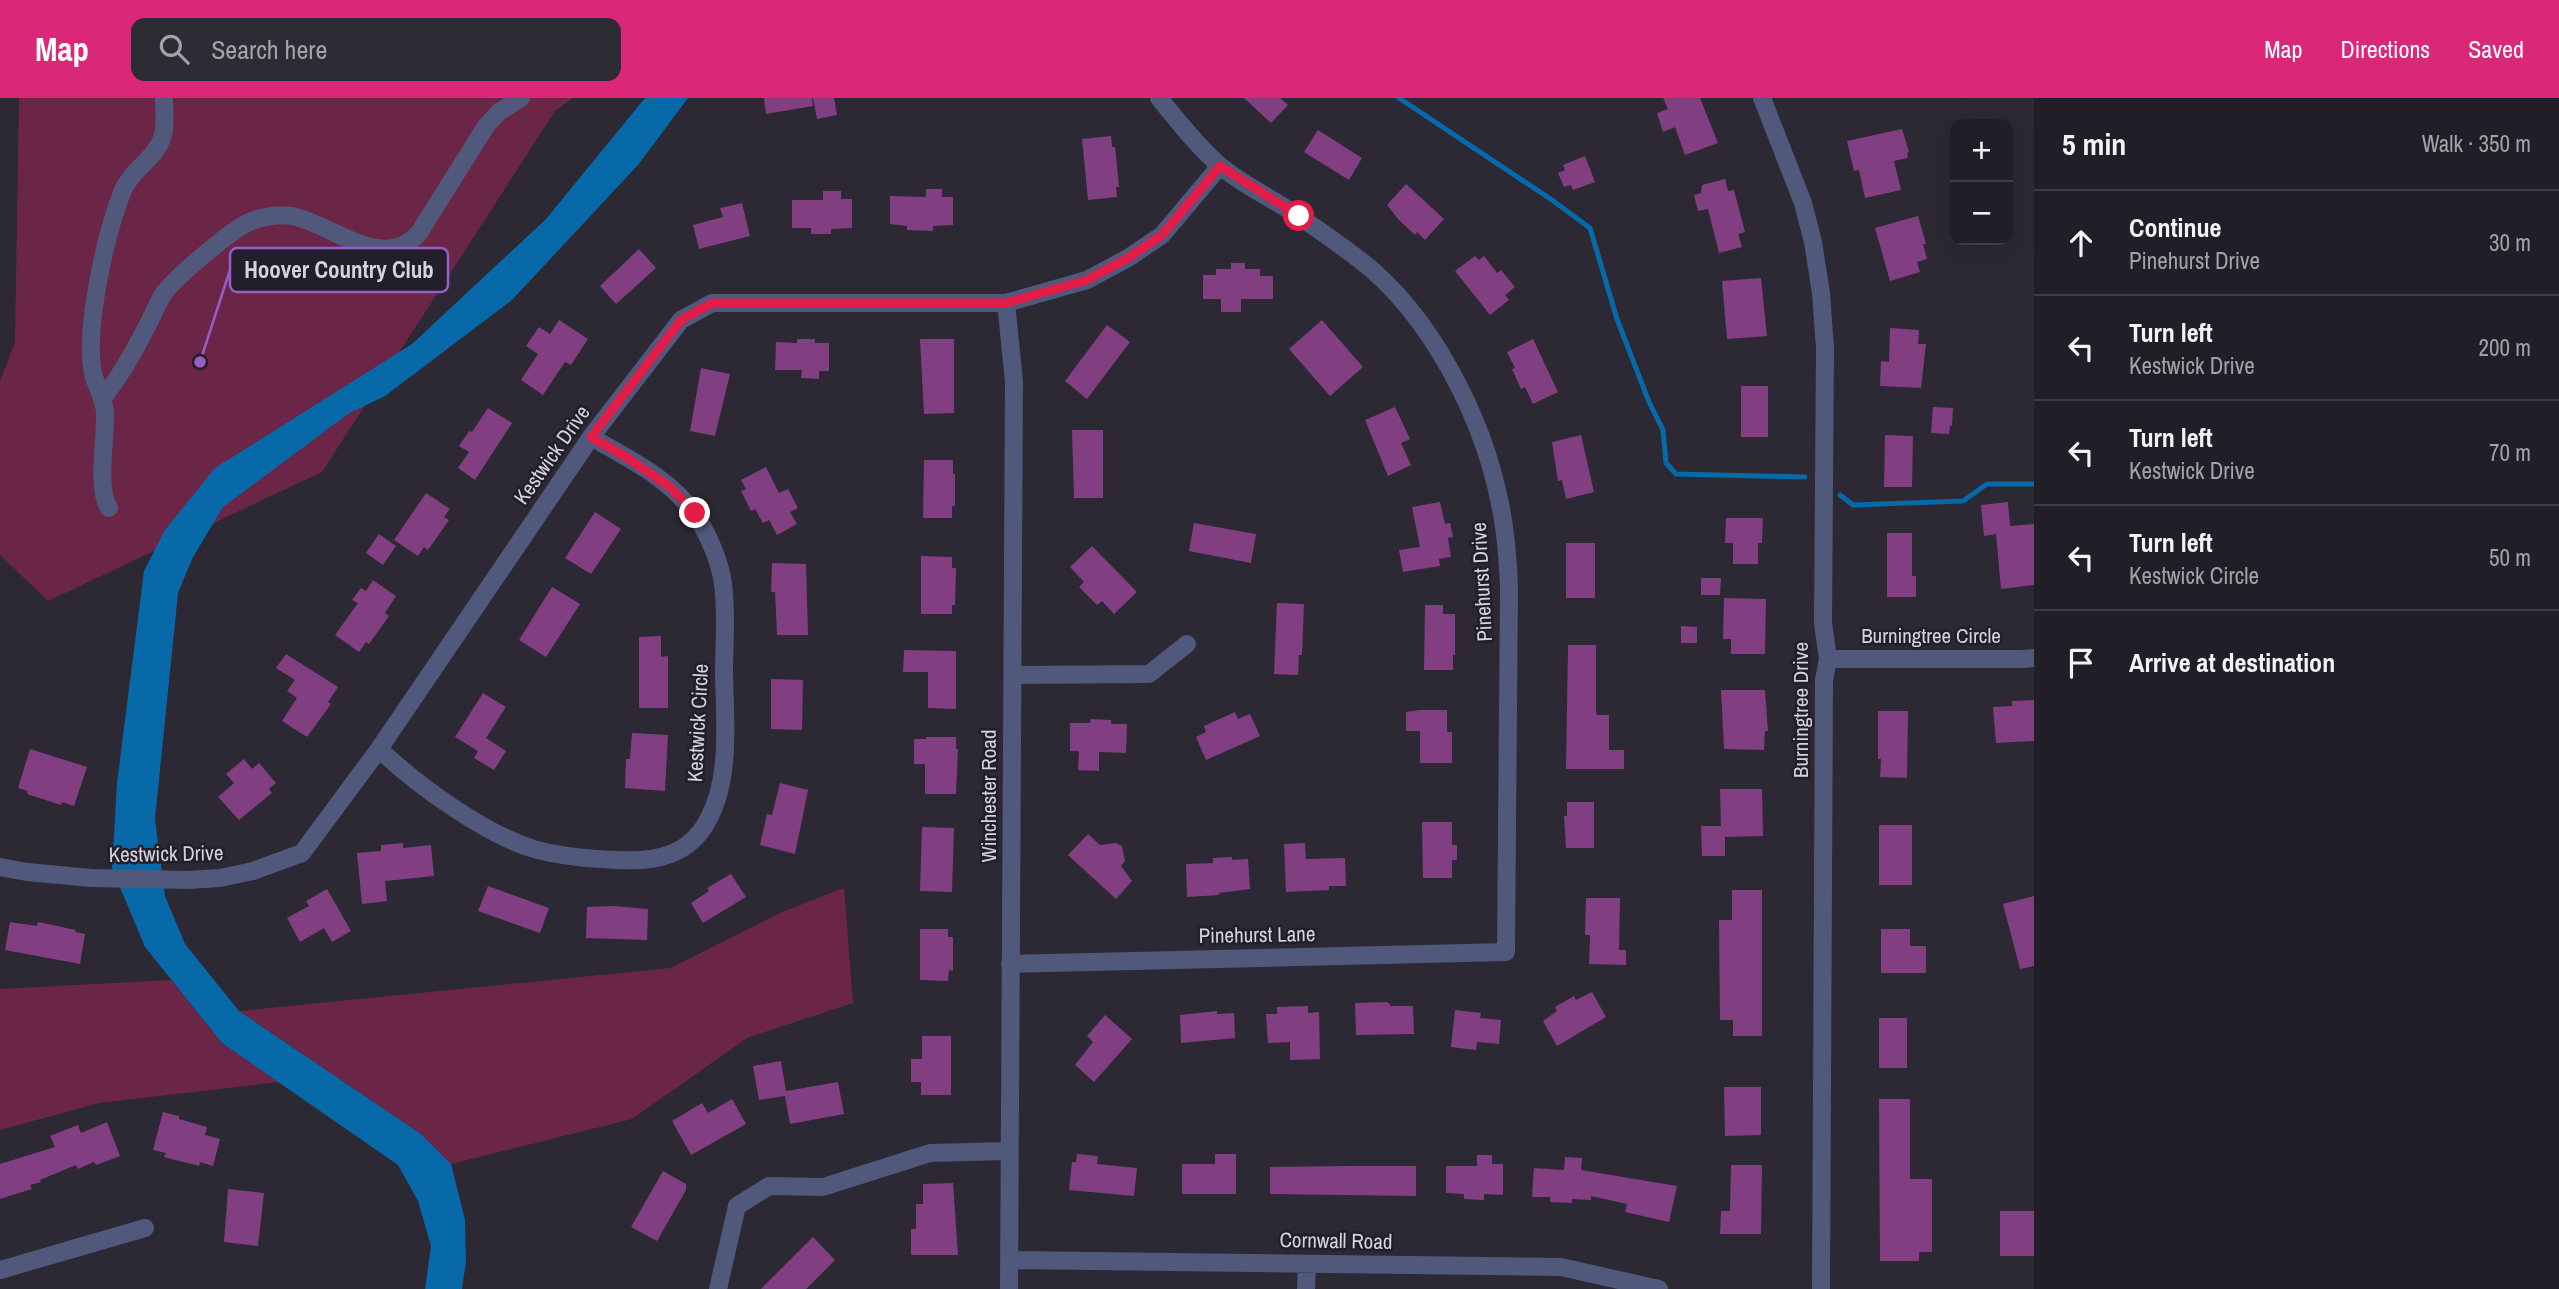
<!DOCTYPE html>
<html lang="en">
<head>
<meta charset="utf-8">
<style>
	:root { --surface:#211e27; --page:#2d2b33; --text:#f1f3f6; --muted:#a2a2a7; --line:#3e3c44; --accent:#db2777 }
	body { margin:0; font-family:"Archivo Narrow",sans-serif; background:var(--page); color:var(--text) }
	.controls { position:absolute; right:21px; top:21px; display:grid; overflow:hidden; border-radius:14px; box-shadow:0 7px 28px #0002 }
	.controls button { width:63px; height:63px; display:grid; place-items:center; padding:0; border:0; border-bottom:2px solid var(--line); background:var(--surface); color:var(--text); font:35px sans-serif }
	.stop { position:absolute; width:21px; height:21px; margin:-16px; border:5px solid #e11d48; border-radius:50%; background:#fff }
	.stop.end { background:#e11d48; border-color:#fff; box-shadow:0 2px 7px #0008 }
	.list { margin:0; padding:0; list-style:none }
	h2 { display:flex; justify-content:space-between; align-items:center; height:91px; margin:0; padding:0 28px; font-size:30px }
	h2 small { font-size:23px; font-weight:400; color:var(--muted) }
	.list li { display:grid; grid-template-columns:46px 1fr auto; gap:21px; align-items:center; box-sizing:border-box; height:105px; padding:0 28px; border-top:2px solid var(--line) }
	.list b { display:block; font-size:26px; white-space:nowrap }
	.list p { margin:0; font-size:23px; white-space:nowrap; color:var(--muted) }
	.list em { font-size:23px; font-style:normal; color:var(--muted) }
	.icon { flex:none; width:38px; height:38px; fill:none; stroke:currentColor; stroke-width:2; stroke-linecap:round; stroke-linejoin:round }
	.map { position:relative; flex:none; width:2034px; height:1191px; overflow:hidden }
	header { display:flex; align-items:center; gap:42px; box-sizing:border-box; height:98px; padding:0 35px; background:var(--accent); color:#fff }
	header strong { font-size:33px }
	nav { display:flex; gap:38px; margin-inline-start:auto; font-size:24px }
	.search { width:490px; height:63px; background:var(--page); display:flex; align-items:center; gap:18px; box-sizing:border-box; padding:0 24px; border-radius:14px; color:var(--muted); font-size:26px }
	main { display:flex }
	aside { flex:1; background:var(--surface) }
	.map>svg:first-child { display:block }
</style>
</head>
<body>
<header>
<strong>Map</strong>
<div class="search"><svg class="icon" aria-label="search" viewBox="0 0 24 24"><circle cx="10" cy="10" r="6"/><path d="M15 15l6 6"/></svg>Search here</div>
<nav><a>Map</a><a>Directions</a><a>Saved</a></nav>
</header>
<main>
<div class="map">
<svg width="2034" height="1191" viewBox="0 0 2034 1191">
	<rect width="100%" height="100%" fill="#2c2834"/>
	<!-- green -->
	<path fill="#6b2546" d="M19 0H573L555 13 322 374 48 503 0 457V283L15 244Z
		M844 790 853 905 747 940 632 1021 451 1066 421 1036 239 913 671 870 782 814Z
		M171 882 222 945 279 984 99 1005 0 1032V891Z"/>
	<!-- water -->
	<path fill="#0769a8" d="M645 0H688L638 67 512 202 385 298 348 316 223 409 192 461 178 495 155 721 165 798 185 846 239 913 421 1036 451 1066 465 1122 466 1164 462 1191H425L431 1148 418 1103 398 1067 222 945 145 849 112 770 117 685 144 473 165 432 215 370 412 246 546 121Z"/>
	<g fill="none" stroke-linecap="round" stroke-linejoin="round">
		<!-- stream -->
		<path stroke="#0769a8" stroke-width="5" d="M1399 0 1552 102 1590 130 1617 221 1649 304 1663 332 1666 365 1676 376 1805 379
			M1840 397 1853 407 1963 403 1987 386H2034"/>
	</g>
	<!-- building -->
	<path fill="#813f82" d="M764 0H812L813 8 766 16Z
		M813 0H834L837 17 817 21Z
		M1244 0H1280L1288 7 1271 25Z
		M1663 0H1700L1718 45 1685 57 1675 29 1663 34 1657 15 1668 11Z
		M1902 31 1909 54 1907 55 1908 60 1894 63 1901 92 1865 100 1859 72 1854 73 1847 43Z
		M1318 32 1362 60 1349 82 1304 54Z
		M1111 38 1112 49H1115L1119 89H1116L1117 99 1088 102 1082 41Z
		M1585 58 1595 84 1573 92 1571 87 1564 89 1558 75 1565 72 1563 67Z
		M1725 81 1728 93 1734 92 1745 134 1738 136 1742 149 1719 155 1708 111 1698 113 1694 97 1701 95 1702 87Z
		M1406 86 1444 121 1425 142 1417 134 1415 137 1399 122 1387 107Z
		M926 91H942V99H953V127L933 128V133L907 132V128L890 126V98L926 99Z
		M823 93H841V101H852V130L831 131V136H811V130H792V102H823Z
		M742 105 750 138 699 151 693 127 723 119 720 110Z
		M1918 118 1926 146H1923L1927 161 1917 164 1920 174 1890 183 1875 130Z
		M639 151 656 170 616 206 600 188Z
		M1475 158 1479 162 1484 158 1497 175 1501 172 1515 189 1505 197 1509 202 1490 217 1455 173Z
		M1231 165H1245V171H1260V178H1273V201H1241V214H1221V201H1203V177H1216V171H1231Z
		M1761 180 1767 238 1727 241 1722 183Z
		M559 222 588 241 571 267 565 264 543 297 521 282 538 256 526 248 539 229 550 236Z
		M1322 222 1363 269 1330 298 1289 251Z
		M1107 227 1130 244 1087 301 1065 283Z
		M1890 230 1919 232 1918 246H1926L1921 290 1880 288 1881 263 1889 264Z
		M797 241H815V245H829V273H819V281L801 280 802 272H775L776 244 797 245Z
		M920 241H954V315L924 316Z
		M1533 241 1558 294 1533 306 1525 289 1521 291 1512 271 1515 270 1507 254Z
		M701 270 730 276 715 338 690 333Z
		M1741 288H1768V339H1741Z
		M1395 309 1410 341 1401 345 1411 367 1388 378 1365 322Z
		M1933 309 1953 310 1952 328H1950L1949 336 1931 335Z
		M488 310 512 325 475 382 458 370 469 354 459 348 469 333 472 334Z
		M1072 332H1103V400H1074Z
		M1581 337 1594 394 1566 401 1562 382 1558 383 1552 344Z
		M1885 337 1913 338 1912 389H1884Z
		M924 362H953V376H955V408H952V420H923Z
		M766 369 779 395 788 391 798 410 790 414 797 426 777 437 769 422 763 425 755 411 751 413 741 393 746 391 741 382Z
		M426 395 450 411 444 419 449 422 428 452 424 449 418 458 394 442Z
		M1440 404 1445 426 1450 425 1453 439 1448 440 1451 459 1439 461 1440 468 1403 474 1399 452 1420 449 1412 409Z
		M2008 404 2010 428 2034 426V487L2001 491 1996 436 1984 438 1981 407Z
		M595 414 621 431 591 476 565 460Z
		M1726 420H1763L1762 445H1758V466H1733V445H1725Z
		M1194 425 1256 436 1251 465 1189 453Z
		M1887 435H1912V478H1916V499H1887Z
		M379 436 396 448 383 467 366 455Z
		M1566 445H1595V500H1566Z
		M1092 448 1137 494 1114 516 1102 503 1097 507 1079 489 1084 484 1070 469Z
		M921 458 952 459V470H956L955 507H952V516H921Z
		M772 465 806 466 808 537H777L775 494H771Z
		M1701 480H1721L1720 497H1701Z
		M373 482 396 498 385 515 389 518 369 546 366 544 359 554 335 537 358 505 352 502 361 490 366 493Z
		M552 489 580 506 546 559 519 542Z
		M1724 500 1766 501 1765 556H1731V541H1723Z
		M1277 505 1304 506 1302 557H1299L1298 577 1274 576Z
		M1425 507H1443V516H1455V557H1453V572H1424Z
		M1681 528 1697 529V545H1681Z
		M661 538V559L668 558V610H639V539Z
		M1568 547H1596V614L1597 617H1609V652H1624V671H1566Z
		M904 552 956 553V611L928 610V574H903Z
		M286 556 338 589 328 604 331 606 307 639 282 623 297 600 287 593 295 582 276 570Z
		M771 581 803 582 802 632 771 631Z
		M1721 592H1765L1768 633H1765L1764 652 1724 651Z
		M483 595 506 609 486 640 506 653 494 672 474 660 478 653 455 639Z
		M2034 602V643L1996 645 1993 609 2012 608V603Z
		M1420 612H1447V634H1452V665H1420V633H1406V614Z
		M1878 613H1908L1907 680 1880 679 1881 661H1878Z
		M1235 614 1238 621 1250 616 1260 638 1206 662 1196 639 1206 634 1204 628Z
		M1091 621 1111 622V626H1127L1126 655 1099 654V673L1078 672 1079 653H1070V625H1090Z
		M632 635 668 637 665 693 625 690 626 661H630Z
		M926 639H956V651H958L956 696H925V666H914V641H926Z
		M30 651 87 669 74 708 62 704 61 707 27 696 28 693 18 690Z
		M244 661 252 671 259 665 276 685 269 691 272 695 239 722 218 699 234 685 226 676Z
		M780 685 808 692 795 756 760 747 767 716 772 717Z
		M1720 691H1762L1763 738 1725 739V758H1702L1701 728H1721Z
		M1567 704H1594V750H1566L1564 718H1567Z
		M1422 724H1452V747H1457V762H1452V780H1423Z
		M1879 727H1912V787H1879Z
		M922 729 954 730 952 794 920 793Z
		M1088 736 1100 747 1116 745 1122 748 1125 763 1121 768 1132 783 1116 801 1068 757Z
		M403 745V750L431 747 434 778 385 783 387 803 362 806 357 755 381 753V747Z
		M1305 745 1306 761 1345 760 1346 788H1329V792L1286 794 1284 746Z
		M1232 759V762L1248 761 1250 791 1219 795V797L1187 799 1186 766 1213 765V760Z
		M731 776 746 799 703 825 691 805 709 793 707 790Z
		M488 788 549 810 540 835 478 813Z
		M327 791 351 833 332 844 324 830 300 844 287 820 309 808 306 803Z
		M1732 792H1762V938H1733V922H1720L1719 822H1732Z
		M2034 798V868L2020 871 2003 806Z
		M1586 800H1620L1619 852H1626V867L1589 866 1590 837H1585Z
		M613 808 648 811 647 842 586 840 587 809Z
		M10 824 37 828 38 824 76 832 75 834 85 836 80 866 5 852Z
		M920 831H948V839H953V873L949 872 948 883 920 882Z
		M1881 831H1910V848H1926V875H1881Z
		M1592 894 1606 919 1557 948 1543 923 1557 913 1555 909 1574 898 1576 902Z
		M1387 904 1390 906V908H1413L1414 936 1356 937 1355 905Z
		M1308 908V915L1319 914 1320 961 1290 962V944L1268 945 1266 916H1277V909Z
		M1455 912 1481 915 1480 920 1501 922 1499 946 1477 944 1476 952 1451 949Z
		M1217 913V916L1234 915 1235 940 1181 945 1180 917Z
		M1105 917 1132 941 1094 984 1075 967 1093 944 1087 938Z
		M1879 920H1907V970H1879Z
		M922 938H951V997H921V984H911V961H922Z
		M781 963 786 993 838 984 844 1016 790 1026 785 998 759 1002 753 968Z
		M1724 989H1761V1037L1725 1038Z
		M732 1001 746 1026 691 1057 672 1023 702 1005 708 1015Z
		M1879 1001H1910V1081H1932V1154H1919V1163H1880Z
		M163 1014 179 1018V1021L207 1029 205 1037 220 1041 213 1068 200 1064 199 1068 164 1059 166 1055 153 1052Z
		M107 1024 120 1058 96 1067 94 1064 78 1071 76 1067 40 1082 41 1084 30 1087 32 1091 0 1101V1066L55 1049 50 1038 78 1027 81 1035Z
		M1077 1056 1098 1058 1097 1066 1137 1070 1134 1098 1069 1092 1072 1064H1076Z
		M1215 1056H1236V1096H1182V1066H1215Z
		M1477 1057H1492V1066H1503V1097L1484 1096V1102L1464 1101V1096L1446 1095V1068H1477Z
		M1565 1059 1582 1060 1581 1072 1677 1088 1669 1124 1625 1114 1627 1106 1591 1098V1102L1572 1101V1105L1550 1104V1099H1532L1534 1070 1564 1072Z
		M1731 1067H1762L1761 1136H1720L1721 1113H1730Z
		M1347 1068H1416V1098L1270 1096V1069Z
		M663 1073 686 1086V1092L657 1143 631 1129Z
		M953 1085 958 1157H911V1131H916V1106H923V1086Z
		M228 1091 264 1095 258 1148 224 1144Z
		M2000 1113H2034V1158H2000Z
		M813 1139 835 1162 806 1191H761Z"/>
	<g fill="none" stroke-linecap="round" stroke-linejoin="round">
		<!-- minor -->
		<path stroke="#50587b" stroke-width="18" d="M1762 0 1803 105 1813 144 1821 195 1825 250 1823 525 1828 561 1824 582 1821 1191
			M1006 205 1014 283 1009 1191
			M102 301C120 279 134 254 147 228 153 218 157 205 164 195 176 179 227 136 245 126 258 119 277 116 292 118 331 125 383 176 419 135L486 28 499 14 521 0
			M109 410C96 390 106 340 105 316 105 301 96 289 93 275 84 232 106 134 123 92 132 71 157 60 163 37 166 26 164 11 164 0
			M1828 561H2022L2034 560
			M1013 577 1149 576 1187 546
			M379 651C417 687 484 736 534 751 562 759 590 761 618 762 655 764 689 758 708 722 731 680 725 622 724 576 724 547 727 515 723 486 720 463 708 436 696 418 672 381 627 360 591 339
			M0 769 27 774 91 780 189 782 220 780 253 773 302 755 379 651 591 339 681 222 712 205H1006L1087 182 1128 160 1162 137 1220 68
			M1010 866 1506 854 1509 490C1508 462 1506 434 1500 406 1483 319 1431 217 1360 162 1335 143 1308 124 1281 107 1261 95 1238 83 1219 67 1197 48 1178 23 1159 0
			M1009 1162 1561 1169 1659 1191
			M0 1172 145 1130
			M718 1191 737 1108 769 1088 823 1089 930 1055 1009 1053
			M1306 1191 1307 1166"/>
	</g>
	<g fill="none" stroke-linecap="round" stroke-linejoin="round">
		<!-- route -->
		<path stroke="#e11d48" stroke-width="9" d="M695 415 670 389 626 359 591 339 681 222 712 205H1006L1087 182 1128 160 1162 137 1220 68 1299 118"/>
	</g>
	<g text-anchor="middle" stroke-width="5" stroke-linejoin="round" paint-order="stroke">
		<!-- street labels -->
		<g font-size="21" fill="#d6d3db" stroke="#221e2a">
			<text transform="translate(552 357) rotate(-55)" y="7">Kestwick Drive</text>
			<text transform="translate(1482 484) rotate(-93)" y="7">Pinehurst Drive</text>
			<text x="1931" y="545">Burningtree Circle</text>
			<text transform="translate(1801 612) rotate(-90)" y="7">Burningtree Drive</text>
			<text transform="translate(698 625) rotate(-87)" y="7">Kestwick Circle</text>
			<text transform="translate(989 698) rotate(-90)" y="7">Winchester Road</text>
			<text transform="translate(166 756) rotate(-1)" y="7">Kestwick Drive</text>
			<text transform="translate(1257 837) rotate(-1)" y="7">Pinehurst Lane</text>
			<text transform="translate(1336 1143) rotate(1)" y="7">Cornwall Road</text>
		</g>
	</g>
	<!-- callouts -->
	<path fill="none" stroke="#965ec7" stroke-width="2.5" d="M200 264L230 172"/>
	<circle fill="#965ec7" stroke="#221e2a" stroke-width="2.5" cx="200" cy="264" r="7"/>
	<rect fill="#221e2a" stroke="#965ec7" stroke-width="2.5" x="230" y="150" width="218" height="44" rx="7"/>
	<g font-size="23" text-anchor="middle" font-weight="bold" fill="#d6d3db">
		<text x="339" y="180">Hoover Country Club</text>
	</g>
</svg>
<div class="controls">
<button>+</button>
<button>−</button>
</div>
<div class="stop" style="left:1299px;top:118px"></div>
<div class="stop end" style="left:695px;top:415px"></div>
</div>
<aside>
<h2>5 min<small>Walk · 350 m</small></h2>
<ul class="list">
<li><svg class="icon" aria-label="ahead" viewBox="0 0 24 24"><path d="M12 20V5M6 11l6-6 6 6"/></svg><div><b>Continue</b><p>Pinehurst Drive</p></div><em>30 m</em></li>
<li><svg class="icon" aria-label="left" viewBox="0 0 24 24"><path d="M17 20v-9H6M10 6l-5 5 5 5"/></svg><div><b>Turn left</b><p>Kestwick Drive</p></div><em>200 m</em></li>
<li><svg class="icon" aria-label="left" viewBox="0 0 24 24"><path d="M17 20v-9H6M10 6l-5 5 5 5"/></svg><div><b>Turn left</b><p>Kestwick Drive</p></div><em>70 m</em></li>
<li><svg class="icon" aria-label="left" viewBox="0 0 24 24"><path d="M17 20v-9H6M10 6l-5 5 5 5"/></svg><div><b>Turn left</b><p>Kestwick Circle</p></div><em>50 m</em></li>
<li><svg class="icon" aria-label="arrive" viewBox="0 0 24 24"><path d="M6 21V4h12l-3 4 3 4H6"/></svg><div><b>Arrive at destination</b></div></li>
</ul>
</aside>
</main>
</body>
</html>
